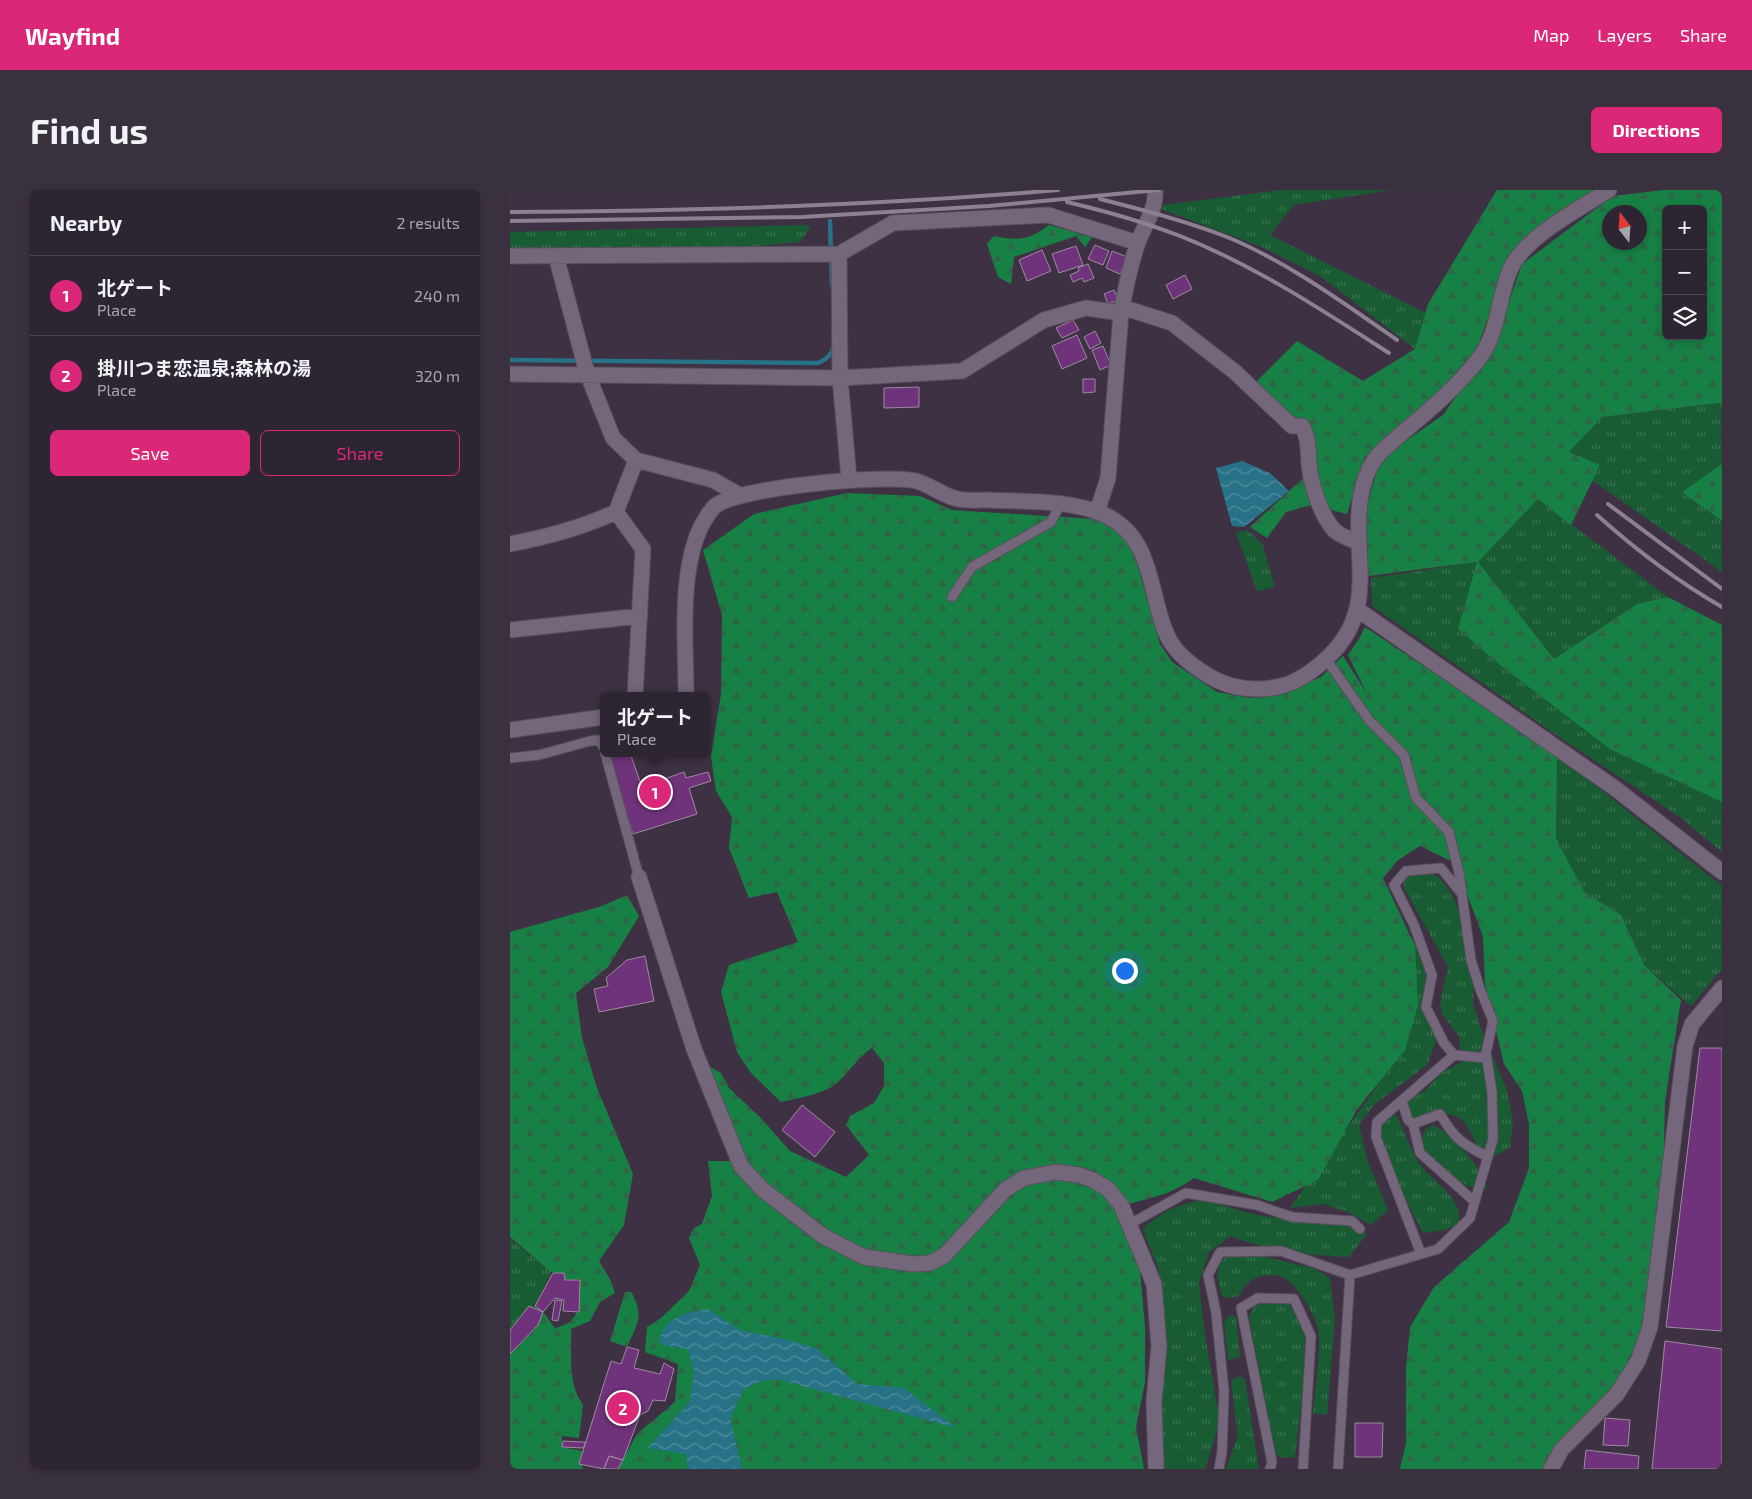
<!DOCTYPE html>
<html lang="en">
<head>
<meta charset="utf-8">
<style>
	:root { --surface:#2e2532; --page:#3a313e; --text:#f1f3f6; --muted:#a7a5ac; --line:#49424d; --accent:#db2777 }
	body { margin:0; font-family:"Exo 2","Noto Sans JP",sans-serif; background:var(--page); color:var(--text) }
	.controls { position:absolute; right:15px; top:15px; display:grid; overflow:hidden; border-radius:8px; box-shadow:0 2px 8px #0003 }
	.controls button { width:45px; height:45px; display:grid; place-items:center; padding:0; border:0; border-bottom:1px solid var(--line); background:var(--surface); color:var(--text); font:25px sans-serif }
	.compass { position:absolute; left:1092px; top:15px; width:45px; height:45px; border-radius:50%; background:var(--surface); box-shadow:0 2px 8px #0003; rotate:343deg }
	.you { position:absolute; left:614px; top:780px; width:18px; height:18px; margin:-12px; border:4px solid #fff; border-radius:50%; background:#1a73e8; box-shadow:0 0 0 8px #1a73e833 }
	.badge { display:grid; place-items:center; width:32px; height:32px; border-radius:50%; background:var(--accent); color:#fff; font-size:16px; font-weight:700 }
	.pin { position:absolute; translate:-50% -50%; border:2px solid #fff; box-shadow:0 1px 5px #0006 }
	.popup { position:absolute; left:90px; top:502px; width:110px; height:65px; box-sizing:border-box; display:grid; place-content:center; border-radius:8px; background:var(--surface); filter:drop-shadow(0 1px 4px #0005); font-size:16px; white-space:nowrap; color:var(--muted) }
	.popup b { font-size:19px; color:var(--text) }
	.popup::after { content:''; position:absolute; left:50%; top:100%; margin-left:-10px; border:10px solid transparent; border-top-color:var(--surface) }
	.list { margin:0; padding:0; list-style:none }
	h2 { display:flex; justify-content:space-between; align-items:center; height:65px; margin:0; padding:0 20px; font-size:21px }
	h2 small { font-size:16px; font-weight:400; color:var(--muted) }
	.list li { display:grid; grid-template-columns:32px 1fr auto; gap:15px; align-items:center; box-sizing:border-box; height:80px; padding:0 20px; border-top:1px solid var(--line) }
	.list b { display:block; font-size:19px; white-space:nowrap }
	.list p { margin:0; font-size:16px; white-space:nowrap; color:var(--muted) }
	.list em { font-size:16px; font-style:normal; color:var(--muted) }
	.actions { display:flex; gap:10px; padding:15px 20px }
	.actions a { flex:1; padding:11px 0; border:1px solid var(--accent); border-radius:8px; text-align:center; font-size:18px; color:var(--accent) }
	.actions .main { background:var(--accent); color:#fff }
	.icon { flex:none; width:28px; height:28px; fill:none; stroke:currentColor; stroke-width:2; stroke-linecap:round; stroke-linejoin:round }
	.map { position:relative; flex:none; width:1212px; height:1279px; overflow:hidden; border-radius:8px }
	header { display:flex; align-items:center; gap:30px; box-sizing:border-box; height:70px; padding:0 25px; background:var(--accent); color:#fff }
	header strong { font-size:24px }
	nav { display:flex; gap:28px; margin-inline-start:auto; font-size:18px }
	.intro { display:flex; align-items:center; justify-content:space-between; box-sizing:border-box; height:120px; padding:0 30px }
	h1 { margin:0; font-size:35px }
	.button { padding:12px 22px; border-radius:8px; background:var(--accent); color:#fff; font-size:18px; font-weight:700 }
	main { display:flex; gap:30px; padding:0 30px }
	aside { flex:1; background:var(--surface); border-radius:8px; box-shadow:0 2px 8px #0003 }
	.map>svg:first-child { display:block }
</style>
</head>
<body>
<header>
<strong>Wayfind</strong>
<nav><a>Map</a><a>Layers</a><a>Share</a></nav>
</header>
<div class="intro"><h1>Find us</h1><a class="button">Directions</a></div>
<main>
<aside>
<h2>Nearby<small>2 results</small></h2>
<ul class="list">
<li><span class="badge">1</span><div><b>北ゲート</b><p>Place</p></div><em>240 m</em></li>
<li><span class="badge">2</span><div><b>掛川つま恋温泉;森林の湯</b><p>Place</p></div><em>320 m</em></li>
</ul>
<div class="actions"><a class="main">Save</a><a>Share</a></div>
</aside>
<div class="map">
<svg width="1212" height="1279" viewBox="0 0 1212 1279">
	<defs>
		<pattern id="grass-tufts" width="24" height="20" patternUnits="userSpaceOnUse" patternTransform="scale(1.25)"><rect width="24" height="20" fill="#195c33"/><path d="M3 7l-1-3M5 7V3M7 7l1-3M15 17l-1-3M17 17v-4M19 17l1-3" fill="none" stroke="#3b7351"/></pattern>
		<pattern id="forest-firs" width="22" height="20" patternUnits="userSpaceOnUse" patternTransform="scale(1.25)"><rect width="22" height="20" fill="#178145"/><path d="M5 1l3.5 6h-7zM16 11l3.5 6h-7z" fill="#2c6646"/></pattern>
		<pattern id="water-waves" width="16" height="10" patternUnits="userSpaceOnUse" patternTransform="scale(1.25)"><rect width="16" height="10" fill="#277286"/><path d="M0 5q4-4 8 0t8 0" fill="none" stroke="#518d9d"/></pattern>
	</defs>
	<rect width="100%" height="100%" fill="#3e3143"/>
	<!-- grass -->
	<path fill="url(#grass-tufts)" d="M771 0H881L784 15 760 45 916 123 905 159 810 86 752 57 643 16Z
		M297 35 300 38 290 52 220 59 0 58V42Z
		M1211 213 1212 274 1172 302 1212 331V382L1082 290 1090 275 1059 262 1092 227Z
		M1028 309 1158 407 1127 414 1044 469 968 373 948 439 1212 612V662L1170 627 1052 549 862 416 861 388 968 372Z
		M737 340 752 353 765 397 747 401 726 343Z
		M1047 565 1212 696V779L1181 816 1134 775 1111 725 1074 702 1046 648Z
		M918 681 930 688 942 704 954 735 964 785 963 813 971 839 997 900 1003 931 1000 957 989 964 977 966C964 955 965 949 957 936 945 916 916 926 898 930V908L915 901 931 883 951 873 949 846 932 824 930 813 938 777 894 698V689L906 682Z
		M897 741 924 781 916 816 931 838 917 875 865 914 849 934 857 969 878 1020 861 1035 838 1022 813 1014 780 1018 885 871Z
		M886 925C894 939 898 954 906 968 916 989 957 1007 948 1035L935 1040 914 1043C896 1014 878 971 869 938L874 929Z
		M923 935 943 946 974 986 977 999C960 1002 928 981 919 968 916 963 914 955 911 949L915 940Z
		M696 1010C716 1016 739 1024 760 1027 792 1030 829 1024 857 1044L839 1067C798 1065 759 1062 721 1046L699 1062 689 1093 694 1139 710 1232 695 1279H646L649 1081 633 1039C652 1021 670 1013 696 1010Z
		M0 1049 41 1082 25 1116 33 1122 27 1137 0 1164Z
		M730 1061 803 1078 820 1088 825 1129 817 1225 803 1223C805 1198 810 1171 809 1146 808 1130 797 1113 788 1101 782 1093 773 1085 763 1085 744 1086 738 1090 729 1106L719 1108 712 1106C706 1084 703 1067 730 1061Z
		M764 1102 778 1112 795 1143 794 1191 785 1267 772 1268 765 1264 739 1127 748 1108Z
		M721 1124 726 1128 730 1167 718 1170 714 1133Z
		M729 1186 735 1189 749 1279H716L728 1245 721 1191Z"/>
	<!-- forest -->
	<path fill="url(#forest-firs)" fill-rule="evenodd" d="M987 0H1087L999 68 967 159 928 202 855 267 837 324 802 315 776 322 757 348 740 337 800 282 792 236 741 197 787 151 853 191 905 159 918 114Z
		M1154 0H1212V218L1210 213 1092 227 1059 262 1090 275 1061 335 1028 309 968 372 1044 469 1127 414 1158 407 1212 435V612L1100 559 990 475 948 439 967 372 858 386 854 324 871 268 933 225 986 150 1012 74 1103 6ZM1156 19H1193V146H1156ZM1100 22H1130V52H1100Z
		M539 35 582 47 575 57 566 46 504 67 501 94 488 87 477 54 484 46C507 51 520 50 539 35Z
		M1212 274V331L1172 302Z
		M337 303 410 306 442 320 584 329 604 338 623 359 650 454 662 472 707 502 740 508 769 505 811 487 833 466 857 504 838 465 849 449 855 437 1047 565 1046 648 1074 702 1111 725 1134 775 1171 810 1155 911 1152 1042 1135 1152 1045 1279H890L896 1253V1178L900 1137 924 1097 999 1032 1019 978V934L1012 901 994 874 975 794 973 746 945 673 910 656 888 670 873 688 905 756 908 815 895 860 846 921 808 990 762 1012 684 988C659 1006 639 1008 611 1016L628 1057 635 1137V1192L626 1237 634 1279H108L127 1244 165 1212 168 1174 135 1162 137 1137 151 1128 179 1101 190 1075 179 1048 184 1038 192 1034 202 1006 198 971H229L200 877 211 883 219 898 251 928 280 961 336 987 359 965 336 935 340 926 364 913 374 896V873L362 858C348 867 341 880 329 891 317 904 288 908 271 912L241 883 227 862 211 802 219 775 288 752 267 702 239 708 219 658 222 627 206 601 201 566 211 504 212 425 193 360 244 324Z
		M117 705 129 726 98 777 66 803 72 848 87 898 123 984 114 1035 89 1071 101 1091 105 1103 90 1112 80 1131 61 1139C62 1165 57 1193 73 1215L69 1248 52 1246V1257L73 1261 70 1270 73 1279H0V1164L27 1137 33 1122 45 1138C73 1132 69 1112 70 1089L55 1090 54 1084 41 1082 0 1047V742L92 716Z
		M115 1102H121C135 1126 127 1134 117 1157L100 1151Z"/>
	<!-- water -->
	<path fill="url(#water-waves)" d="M732 271 760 283 779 301 734 337 722 336 706 278Z
		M198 1119 232 1141 276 1149 307 1159 347 1194 394 1198 446 1238 267 1189 252 1191 234 1199 220 1228 232 1279H178L176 1264 138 1258 180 1211 184 1181 178 1159 157 1156 149 1152C154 1127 176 1123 198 1119Z"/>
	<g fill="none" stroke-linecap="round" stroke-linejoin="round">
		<!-- stream -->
		<path stroke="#277286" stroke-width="4.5" d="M320 31 322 95
			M0 170 308 173C315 170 323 164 324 155"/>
	</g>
	<!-- building -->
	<path fill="#6f337b" stroke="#9d8ba0" d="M585 55 599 61 593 75 578 69Z
		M566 56 573 75 549 83 542 64Z
		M532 60 541 81 517 91 509 70Z
		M602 61 617 67 610 84 596 78Z
		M578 74 584 88 574 92 572 88 563 92 560 85 569 81 568 78Z
		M675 85 682 99 663 109 656 95Z
		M604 100 608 110 598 114 594 104Z
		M563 130 569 140 552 148 546 138Z
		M585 141 591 153 580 159 574 147Z
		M567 145 577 168 552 179 542 156Z
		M593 156 601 175 590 180 582 160Z
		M573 189H585V202L573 203Z
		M409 197V217L374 218V198Z
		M103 563H120L132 597 174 582 176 588 198 582 201 591 179 598 187 624 123 644 99 568Z
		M135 766 144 811 89 822 84 799 98 796 96 788 117 770Z
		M1190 858H1212V1141L1156 1137Z
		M292 915 325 942 305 967 272 940Z
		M43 1083H54L55 1090H70L69 1122 53 1121 54 1110 45 1108 33 1122 25 1116Z
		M45 1110 52 1111 48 1131 42 1130Z
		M19 1116 33 1122 28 1135 0 1164V1140Z
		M1155 1151 1212 1159V1279H1142Z
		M117 1157 129 1160 124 1178 150 1184 154 1173 164 1179 155 1211 143 1210 138 1221 130 1225 113 1270 99 1266 94 1279 69 1274 101 1171 111 1174Z
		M1095 1228 1120 1230 1118 1256 1093 1255Z
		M845 1233H873L872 1267H845Z
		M53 1251 72 1252H76L73 1258 52 1257Z
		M1076 1260 1129 1266 1128 1279H1074Z
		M99 1266 113 1270 108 1279H94Z"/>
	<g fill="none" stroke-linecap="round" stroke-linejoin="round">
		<defs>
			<path id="service" d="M442 407 462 377 541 332 550 315
				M95 563 129 687
				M0 568 29 565 80 551 88 550 94 558
				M944 865 977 868
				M892 911 898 930 903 934 910 963 965 1012
				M903 934 930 924C945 949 952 954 978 967
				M618 1035 676 1003 747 1015 782 1027 842 1031 850 1039
				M911 1064 866 947 867 932 944 865 934 853 916 817 922 785 904 735 884 695 896 681 931 678 951 703
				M709 1279 712 1262 714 1201 706 1122 698 1085 710 1062 771 1061 840 1085 928 1059 960 1028 983 949 982 902 976 863 983 831 970 799 961 770 949 683 939 642 906 608 894 565 859 530 816 469
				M760 1279 762 1272 731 1118 748 1108 784 1109 801 1146 793 1279
				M828 1279 840 1085"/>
			<path id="minor" d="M0 66 329 64
				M46 66 77 183 103 248 126 270 203 290 231 306
				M612 117 662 133 725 182 782 236H792C799 248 798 261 799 274 801 294 810 324 824 340 830 346 840 349 848 352
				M611 123C615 100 620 77 627 55 633 37 647 19 645 0
				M0 184 330 188 339 289
				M106 322 133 359 125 506
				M587 322 598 288 611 123 576 118 534 130 452 181 330 188 329 64 383 33 538 25 628 53
				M0 354C38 347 71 338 106 322L126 270
				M0 440 130 426
				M176 506C176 455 169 388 189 341 192 334 199 322 205 316 229 297 375 284 406 291 421 295 433 306 448 309 457 311 468 310 478 310 516 312 562 309 597 326 647 351 638 411 660 451 669 466 684 477 699 486 720 499 747 502 771 496 788 492 804 480 816 469 880 411 828 344 860 277 867 263 879 255 891 244 917 222 945 199 967 171 989 145 987 111 1000 80 1014 47 1069 19 1099 0
				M0 540 94 527
				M129 687 184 859 231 976 252 999 313 1046 354 1067 403 1074 420 1073 434 1066 496 999 514 988 546 982 569 985 583 990 598 999 611 1015 644 1094 649 1156 644 1211 646 1279
				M1041 1279 1052 1259 1107 1204 1128 1171 1140 1137 1175 856 1182 834 1212 798"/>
			<path id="tertiary" d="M848 420 1106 599 1212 682"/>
		</defs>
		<!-- service casing -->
		<use href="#service" stroke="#584e5c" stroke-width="11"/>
		<!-- minor casing -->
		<use href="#minor" stroke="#584e5c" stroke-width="17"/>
		<!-- tertiary casing -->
		<use href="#tertiary" stroke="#584e5c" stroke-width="17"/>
		<!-- service -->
		<use href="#service" stroke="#75677b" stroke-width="9"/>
		<!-- minor -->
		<use href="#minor" stroke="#75677b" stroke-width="15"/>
		<!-- tertiary -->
		<use href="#tertiary" stroke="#75677b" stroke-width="15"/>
		<!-- rail -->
		<path stroke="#8c8190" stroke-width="4" d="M590 9C633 20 676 31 717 47 776 71 835 114 887 150
			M557 12C595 21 634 32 670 46 744 75 812 120 879 163
			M0 22C183 21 366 16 548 0
			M0 31 292 27 479 16 648 0
			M1098 314 1212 399
			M1087 325C1126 360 1167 391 1212 417"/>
	</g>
</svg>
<div class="controls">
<button>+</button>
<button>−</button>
<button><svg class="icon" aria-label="layers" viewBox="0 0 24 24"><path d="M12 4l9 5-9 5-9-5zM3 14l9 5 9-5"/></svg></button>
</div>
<svg class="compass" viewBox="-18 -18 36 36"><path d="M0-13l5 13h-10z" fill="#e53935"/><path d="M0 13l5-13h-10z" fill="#a7a5ac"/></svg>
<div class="you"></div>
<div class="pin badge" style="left:145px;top:602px">1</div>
<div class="popup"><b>北ゲート</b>Place</div>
<div class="pin badge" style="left:113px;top:1218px">2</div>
</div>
</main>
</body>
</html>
